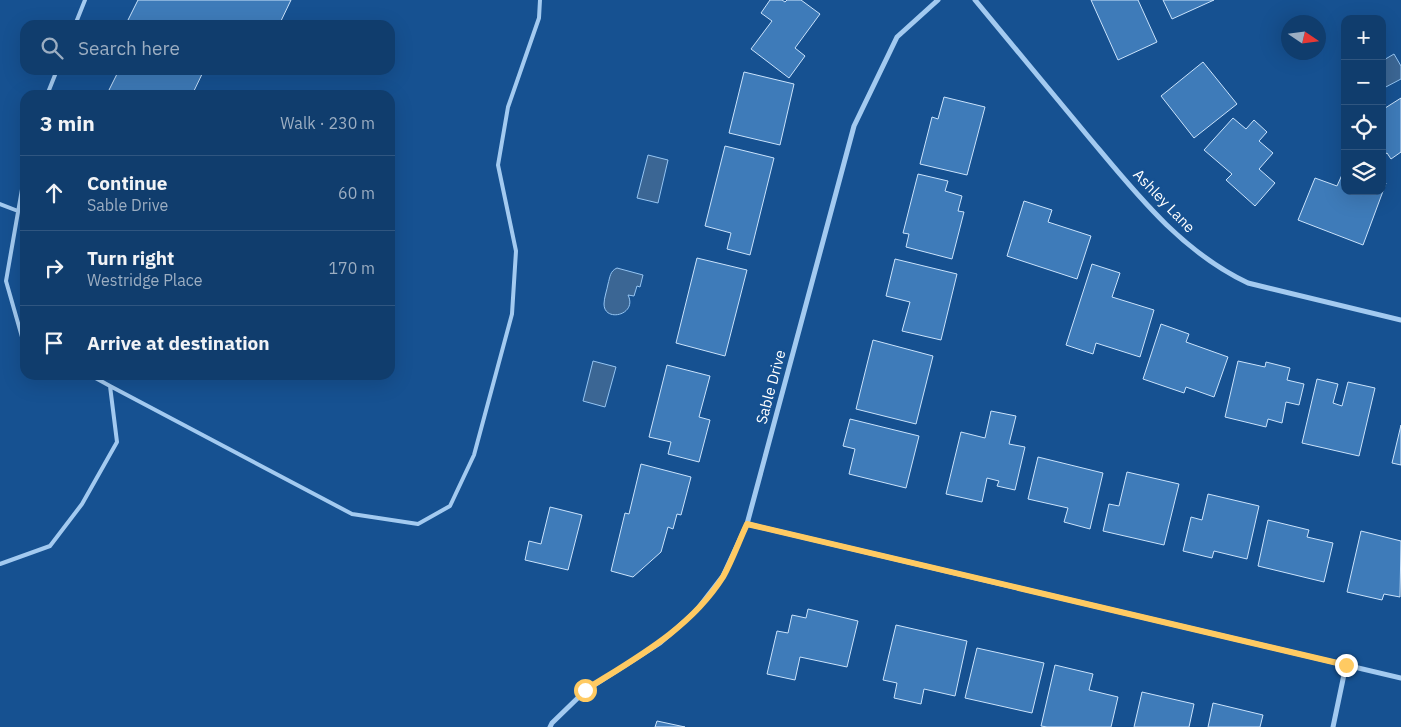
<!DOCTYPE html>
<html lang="en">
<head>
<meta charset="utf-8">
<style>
	:root { --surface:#103d6d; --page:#1e4875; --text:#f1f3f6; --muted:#9caec2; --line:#305680 }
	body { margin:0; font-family:"IBM Plex Sans",sans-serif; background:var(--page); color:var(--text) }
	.controls { position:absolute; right:15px; top:15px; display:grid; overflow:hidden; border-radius:10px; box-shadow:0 5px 20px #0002 }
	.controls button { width:45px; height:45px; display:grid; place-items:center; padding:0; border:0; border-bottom:1px solid var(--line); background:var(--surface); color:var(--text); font:25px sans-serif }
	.compass { position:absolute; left:1281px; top:15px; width:45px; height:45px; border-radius:50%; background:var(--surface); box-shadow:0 5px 20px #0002; rotate:103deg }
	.stop { position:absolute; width:15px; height:15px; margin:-11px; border:4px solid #ffca62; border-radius:50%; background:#fff }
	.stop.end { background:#ffca62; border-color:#fff; box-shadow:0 1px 5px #0008 }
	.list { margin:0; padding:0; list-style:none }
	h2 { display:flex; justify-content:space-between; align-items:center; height:65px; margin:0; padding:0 20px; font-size:21px }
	h2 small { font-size:16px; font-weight:400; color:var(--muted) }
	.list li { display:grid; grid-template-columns:32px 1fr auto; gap:15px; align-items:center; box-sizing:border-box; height:75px; padding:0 20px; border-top:1px solid var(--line) }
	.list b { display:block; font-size:19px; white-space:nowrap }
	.list p { margin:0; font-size:16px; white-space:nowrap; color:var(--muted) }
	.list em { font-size:16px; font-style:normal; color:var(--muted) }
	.icon { flex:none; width:28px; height:28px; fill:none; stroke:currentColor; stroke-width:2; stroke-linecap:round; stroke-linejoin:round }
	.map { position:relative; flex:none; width:1401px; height:727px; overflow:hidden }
	.search { position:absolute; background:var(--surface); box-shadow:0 5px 20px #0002; left:20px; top:20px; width:375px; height:55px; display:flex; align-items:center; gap:12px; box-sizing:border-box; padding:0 18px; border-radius:15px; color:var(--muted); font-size:19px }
	.panel { position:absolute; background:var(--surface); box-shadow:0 5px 20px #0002; left:20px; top:90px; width:375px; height:290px; border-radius:15px }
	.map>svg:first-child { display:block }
</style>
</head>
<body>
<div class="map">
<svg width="1401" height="727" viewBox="0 0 1401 727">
	<rect width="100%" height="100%" fill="#165191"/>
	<!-- water -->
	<path fill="#3b6694" stroke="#95c5f3" d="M1394 54 1401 66V79L1382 89V61Z
		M648 155 668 160 658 203 637 198Z
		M617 268 643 275 640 287 637 286 634 296 628 295C638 315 604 323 604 304 604 298 607 290 608 284 610 277 610 271 617 268Z
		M593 361 616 367 605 407 583 401Z"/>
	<!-- building -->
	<path fill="#3e7bb9" stroke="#cae3fc" d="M138 0H291L279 25H133L127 22Z
		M770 0H782L785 2 787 0H801L820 14 795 48 805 56 789 78 751 49 772 21 761 13Z
		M1091 0H1138L1157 42 1118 60Z
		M1163 0H1214L1172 19Z
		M1203 62 1237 104 1194 138 1161 96Z
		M119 70H204L192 95H114L108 92Z
		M744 72 794 84 780 145 729 133Z
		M944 97 985 107 967 175 920 164 932 117 938 119Z
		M1401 98V152L1391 159 1387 153 1382 156V110Z
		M1233 118 1246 129 1254 120 1267 132 1259 141 1273 153 1259 169 1275 183 1255 206 1226 180 1232 174 1204 150Z
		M725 146 774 158 750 255 727 249 731 233 705 226Z
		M1345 168V191H1382V181L1386 183 1363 245 1298 220 1315 178 1337 186Z
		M918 174 948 181 945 191 962 196 958 211 964 212 952 259 906 247 909 234 903 233Z
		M1024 201 1052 210 1048 222 1091 236 1077 279 1007 256Z
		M697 258 747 270 725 356 676 343Z
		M895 259 957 274 941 340 902 331 910 302 886 296Z
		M1092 264 1120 273 1112 297 1154 310 1140 357 1096 343 1093 354 1066 345Z
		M1161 324 1189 334 1186 342 1228 357 1214 397 1186 387 1184 393 1143 379Z
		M873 340 933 356 916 424 856 409Z
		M1238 361 1265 367 1266 362 1290 368 1287 380 1304 384 1299 405 1286 402 1282 423 1268 419 1266 427 1225 417Z
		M667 365 710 376 699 417 710 420 699 462 668 454 671 442 649 437Z
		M1317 379 1338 384 1333 403 1342 406 1348 382 1375 388 1359 456 1302 443Z
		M991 411 1016 416 1009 444 1025 447 1015 490 997 486 999 481 987 478 982 502 946 494 961 432 985 438Z
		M850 419 919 436 906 488 849 474 855 449 843 446Z
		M1401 425V465L1392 463Z
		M1038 457 1103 473 1090 529 1064 522 1068 508 1028 499Z
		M641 464 691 477 681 515 677 514 673 529 668 527 661 552 633 577 611 571 625 513 629 514Z
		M1127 472 1179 484 1164 545 1103 531 1109 504 1119 506Z
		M1208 494 1259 506 1247 559 1214 551 1212 558 1183 551 1191 517 1202 520Z
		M550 507 582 515 568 570 525 560 529 541 541 544Z
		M1268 520 1309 530 1307 537 1333 543 1324 582 1258 566Z
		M1361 531 1401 541 1400 597 1384 594 1382 600 1347 592Z
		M808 609 858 621 847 667 800 657 795 680 767 674 777 631 788 633 792 615 806 618Z
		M896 625 967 641 955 696 924 689 921 704 894 698 897 683 883 680Z
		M977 648 1044 663 1032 713 965 698Z
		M1055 665 1093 674 1089 690 1118 697 1111 727H1047L1041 726Z
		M1142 692 1194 704 1189 727H1134Z
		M1213 703 1263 715 1260 727H1208Z
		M657 721 685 727H655Z"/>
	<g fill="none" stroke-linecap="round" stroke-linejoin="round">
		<!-- lane -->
		<path stroke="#a3caf0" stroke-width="4" d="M75 25 85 0
			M47 95 57 70
			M25 172 6 281 22 337 25 339
			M0 204 18 211
			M110 386 352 514 418 524 450 506 474 455 512 314 516 251 498 165 508 107 539 18 540 0
			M0 564 50 546 82 504 117 442 110 386 90 375"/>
		<!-- street -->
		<path stroke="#a3caf0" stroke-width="5" d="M975 0C1012 45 1050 90 1087 135 1134 191 1180 251 1248 283L1401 320
			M747 524 1401 678
			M550 727 552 723 585 691 660 643 696 611 723 576 747 524 854 126 897 37 938 0
			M1333 727 1346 665"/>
	</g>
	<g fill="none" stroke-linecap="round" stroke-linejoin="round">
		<!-- route -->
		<path stroke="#ffca62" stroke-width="6" d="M585 690C636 658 690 629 723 577 732 561 739 541 747 524L1346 665"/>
	</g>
	<g text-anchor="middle" stroke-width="5" stroke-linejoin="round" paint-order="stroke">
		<!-- street labels -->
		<g font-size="15" fill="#fff" stroke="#165191">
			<text transform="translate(1164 201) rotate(46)" y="5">Ashley Lane</text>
			<text transform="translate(771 387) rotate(-75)" y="5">Sable Drive</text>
		</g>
	</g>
</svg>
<div class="controls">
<button>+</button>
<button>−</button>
<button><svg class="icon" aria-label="locate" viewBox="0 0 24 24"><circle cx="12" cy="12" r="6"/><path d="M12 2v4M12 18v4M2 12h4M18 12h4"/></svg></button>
<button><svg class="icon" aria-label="layers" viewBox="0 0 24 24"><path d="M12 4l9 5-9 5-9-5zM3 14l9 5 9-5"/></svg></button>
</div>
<svg class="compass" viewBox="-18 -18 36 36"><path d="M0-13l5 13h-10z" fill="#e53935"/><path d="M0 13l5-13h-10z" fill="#9caec2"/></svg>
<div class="stop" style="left:585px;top:690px"></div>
<div class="stop end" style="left:1346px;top:665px"></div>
<div class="search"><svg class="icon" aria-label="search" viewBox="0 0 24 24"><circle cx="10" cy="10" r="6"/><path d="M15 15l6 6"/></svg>Search here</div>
<section class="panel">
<h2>3 min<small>Walk · 230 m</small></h2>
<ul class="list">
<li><svg class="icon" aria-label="ahead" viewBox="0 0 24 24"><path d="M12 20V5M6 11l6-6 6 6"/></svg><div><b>Continue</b><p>Sable Drive</p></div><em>60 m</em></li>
<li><svg class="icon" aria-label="right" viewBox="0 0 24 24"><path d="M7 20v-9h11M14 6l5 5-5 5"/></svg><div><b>Turn right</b><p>Westridge Place</p></div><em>170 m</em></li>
<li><svg class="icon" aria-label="arrive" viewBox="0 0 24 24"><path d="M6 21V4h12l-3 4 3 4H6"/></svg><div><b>Arrive at destination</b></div></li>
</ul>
</section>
</div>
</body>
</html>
